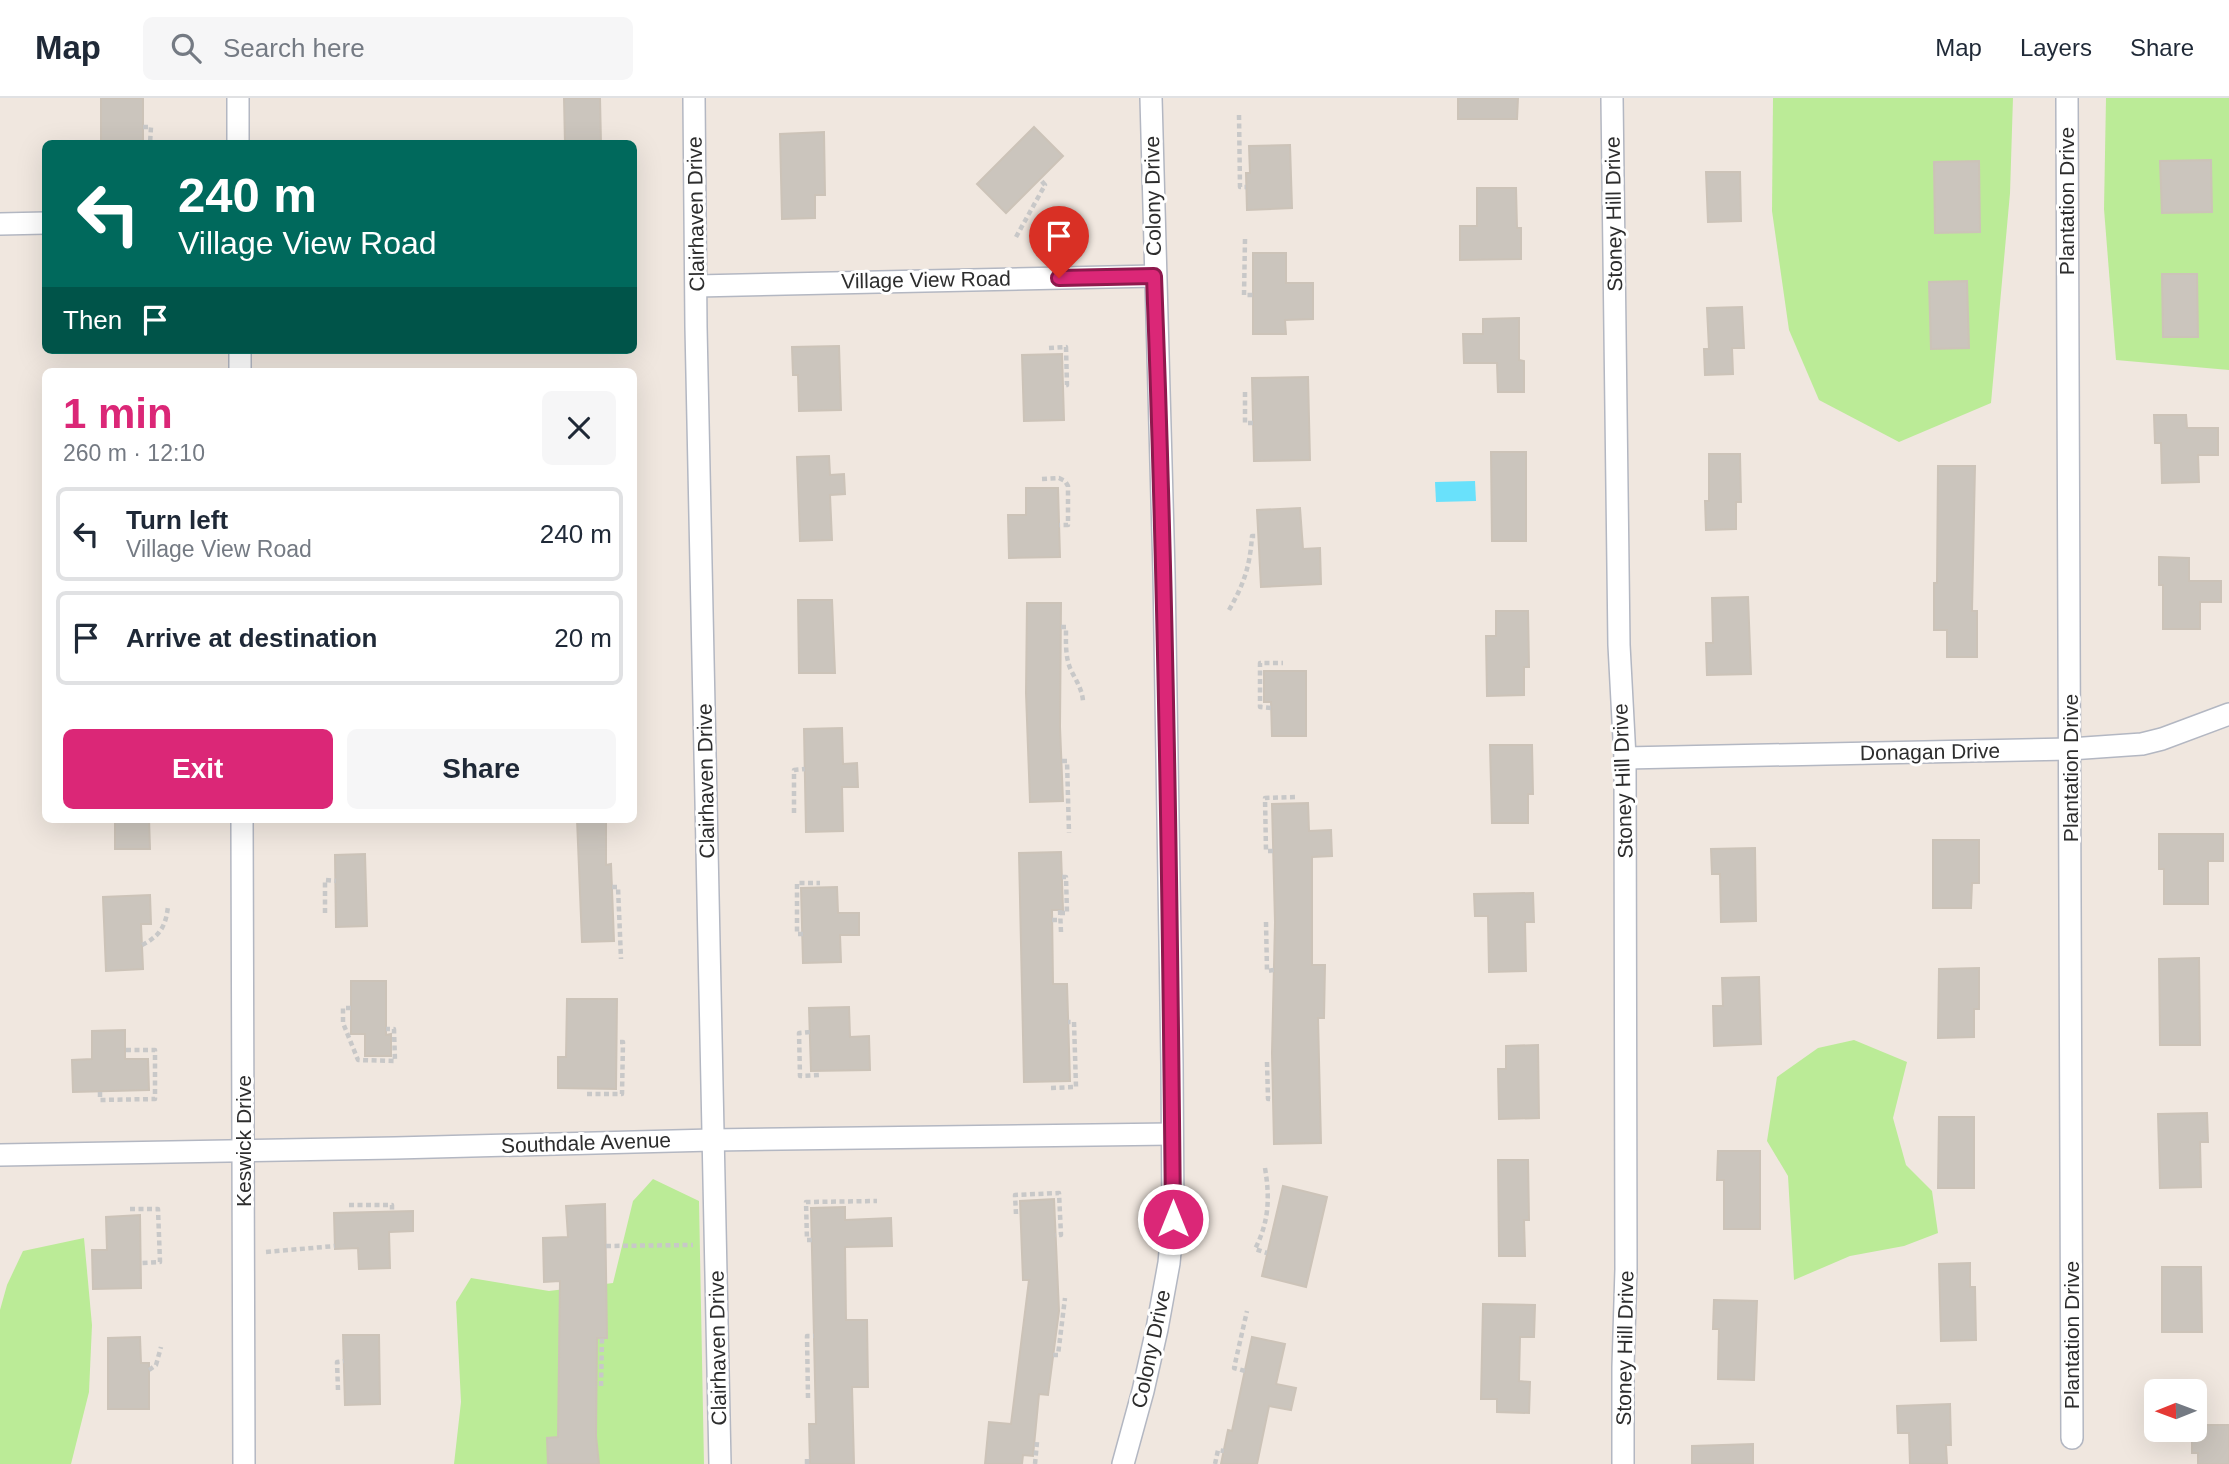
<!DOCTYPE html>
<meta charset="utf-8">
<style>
:root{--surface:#fff;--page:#f6f6f7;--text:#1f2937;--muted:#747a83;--line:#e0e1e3;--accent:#db2777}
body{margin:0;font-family:Helvetica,sans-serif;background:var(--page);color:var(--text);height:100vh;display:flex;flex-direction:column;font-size:26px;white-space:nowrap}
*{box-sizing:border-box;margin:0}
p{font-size:23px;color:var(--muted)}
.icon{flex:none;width:38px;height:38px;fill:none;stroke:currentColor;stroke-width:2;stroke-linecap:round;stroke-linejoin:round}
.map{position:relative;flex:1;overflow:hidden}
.details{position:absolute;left:42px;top:270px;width:595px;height:455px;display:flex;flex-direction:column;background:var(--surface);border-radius:10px;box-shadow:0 7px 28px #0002}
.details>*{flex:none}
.top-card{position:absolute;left:42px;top:42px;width:595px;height:214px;border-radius:10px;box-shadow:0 7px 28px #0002;background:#00695c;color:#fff;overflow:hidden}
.needle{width:46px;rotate:269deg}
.controls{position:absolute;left:2144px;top:1281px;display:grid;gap:14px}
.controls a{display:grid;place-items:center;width:63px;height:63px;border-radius:10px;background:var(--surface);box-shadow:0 7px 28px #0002;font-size:35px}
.pin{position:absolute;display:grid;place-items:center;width:60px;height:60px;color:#fff;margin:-72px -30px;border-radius:50% 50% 50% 0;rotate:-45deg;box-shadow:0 0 7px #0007}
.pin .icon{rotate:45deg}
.me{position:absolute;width:77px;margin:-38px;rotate:0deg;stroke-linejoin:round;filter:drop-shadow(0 0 5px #0008)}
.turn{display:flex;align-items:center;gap:24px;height:147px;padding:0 21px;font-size:32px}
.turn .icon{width:91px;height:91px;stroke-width:2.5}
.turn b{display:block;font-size:49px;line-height:60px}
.then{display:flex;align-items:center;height:66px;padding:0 21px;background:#0003;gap:14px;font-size:26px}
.round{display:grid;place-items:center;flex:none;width:74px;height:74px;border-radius:10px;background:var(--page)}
.headline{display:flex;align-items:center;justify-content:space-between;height:119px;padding:0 21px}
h1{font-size:42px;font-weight:600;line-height:52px;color:var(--accent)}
.action{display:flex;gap:14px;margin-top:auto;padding:14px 21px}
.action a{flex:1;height:80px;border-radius:10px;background:var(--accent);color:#fff;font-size:28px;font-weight:600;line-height:80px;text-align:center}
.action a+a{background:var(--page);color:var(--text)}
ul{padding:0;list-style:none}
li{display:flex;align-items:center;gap:21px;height:94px;margin:0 14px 10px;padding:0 7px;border:4px solid var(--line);border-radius:10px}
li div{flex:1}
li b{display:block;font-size:26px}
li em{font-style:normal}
header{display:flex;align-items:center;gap:42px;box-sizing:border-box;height:98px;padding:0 35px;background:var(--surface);border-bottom:2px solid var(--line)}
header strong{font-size:33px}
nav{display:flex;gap:38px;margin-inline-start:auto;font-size:24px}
.search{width:490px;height:63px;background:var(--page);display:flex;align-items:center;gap:18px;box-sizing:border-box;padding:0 24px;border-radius:10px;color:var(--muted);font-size:26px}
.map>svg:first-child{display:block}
.green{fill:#bbeb97}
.water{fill:#69e1fb}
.building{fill:#cbc5bd;stroke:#ccc3b8;stroke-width:2}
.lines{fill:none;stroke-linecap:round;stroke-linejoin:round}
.minor-casing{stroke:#b3b7c2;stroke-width:24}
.path{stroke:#c8c8c8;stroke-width:4.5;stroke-dasharray:5 3.5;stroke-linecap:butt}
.minor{stroke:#fff;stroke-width:21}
.route-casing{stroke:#8e194d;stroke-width:18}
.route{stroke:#db2777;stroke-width:12}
.labels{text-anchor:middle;stroke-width:6;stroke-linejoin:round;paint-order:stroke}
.street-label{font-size:21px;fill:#2d2d2d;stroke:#fff}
</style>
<header>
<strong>Map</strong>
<div class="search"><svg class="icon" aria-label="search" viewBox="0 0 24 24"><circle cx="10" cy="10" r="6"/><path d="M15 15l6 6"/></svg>Search here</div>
<nav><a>Map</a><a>Layers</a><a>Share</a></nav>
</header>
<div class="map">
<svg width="2229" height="1366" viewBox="0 0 2229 1366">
<rect width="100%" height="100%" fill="#f0e7df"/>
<!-- green -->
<g class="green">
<polygon points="1773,0 2013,0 2010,95 1991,305 1899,344 1819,302 1789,232 1772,113"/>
<polygon points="2106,0 2229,0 2229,272 2116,262 2104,111"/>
<polygon points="1854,942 1907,964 1893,1020 1906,1067 1932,1093 1938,1135 1904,1148 1850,1158 1794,1182 1788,1078 1767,1043 1777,979 1818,950"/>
<polygon points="653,1081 699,1103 704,1366 454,1366 461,1304 456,1204 471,1180 549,1193 613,1185 633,1103"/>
<polygon points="84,1140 92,1227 89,1294 71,1366 0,1366 0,1212 7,1187 23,1153"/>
</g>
<!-- water -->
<polygon class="water" points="1475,383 1476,403 1436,404 1435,384"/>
<!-- building -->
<g class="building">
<rect x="101" y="0" width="42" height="46"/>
<polygon points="564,0 600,0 601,46 565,46"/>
<polygon points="1458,0 1518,0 1517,21 1458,21"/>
<polygon points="1034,29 1063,58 1006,115 977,86"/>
<polygon points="824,34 825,97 815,97 815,120 782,121 780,36"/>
<polygon points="1290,47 1292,110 1247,112 1246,75 1250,75 1249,48"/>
<polygon points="2211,62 2212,114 2162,115 2160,63"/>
<polygon points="1979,63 1980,134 1935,135 1934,64"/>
<polygon points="1706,74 1740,74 1741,123 1708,124"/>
<polygon points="1477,90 1516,90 1517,130 1521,130 1521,161 1460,162 1460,128 1477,128"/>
<polygon points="1253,155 1286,155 1286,185 1313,185 1313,221 1285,222 1286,236 1253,236"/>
<polygon points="2162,176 2197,176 2198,239 2163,239"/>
<polygon points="1967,183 1969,250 1931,251 1929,184"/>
<polygon points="1742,209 1744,250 1732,250 1733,276 1705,277 1704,251 1709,251 1707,210"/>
<polygon points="1519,220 1519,262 1524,263 1524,294 1498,294 1497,265 1464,265 1463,236 1483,236 1483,221"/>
<polygon points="839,248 841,312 799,313 798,277 793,277 792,249"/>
<polygon points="1062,256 1064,322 1024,323 1022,257"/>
<polygon points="1308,279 1310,362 1254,363 1252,280"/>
<polygon points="2154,317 2186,317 2187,330 2218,330 2218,357 2198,357 2199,384 2162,385 2161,345 2155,345"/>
<polygon points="1491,354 1526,354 1526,443 1492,443"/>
<polygon points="1709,356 1740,356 1741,404 1736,404 1736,431 1706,432 1705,403 1709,403"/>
<polygon points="829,358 830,377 844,376 845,396 830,397 832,442 800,443 797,359"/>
<polygon points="1938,368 1975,368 1972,513 1977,513 1977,559 1947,559 1947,532 1934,532 1934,485 1937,485"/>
<polygon points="1026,390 1058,390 1060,459 1009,460 1008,417 1026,417"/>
<polygon points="1300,410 1303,451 1320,450 1321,486 1261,489 1257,412"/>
<polygon points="2159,459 2189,460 2189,483 2221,483 2221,504 2200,504 2200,531 2163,531 2163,487 2159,487"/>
<polygon points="1748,499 1751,576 1707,577 1706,545 1713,545 1712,500"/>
<polygon points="798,502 832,502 835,575 799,575"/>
<polygon points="1027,505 1061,505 1060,629 1063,703 1030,704 1026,595"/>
<polygon points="1496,513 1528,513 1529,569 1524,569 1524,597 1487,598 1486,538 1496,538"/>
<polygon points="1264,573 1306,573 1306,638 1272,638 1271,604 1264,604"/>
<polygon points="842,630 843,666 857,665 858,689 842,689 843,733 806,734 804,631"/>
<polygon points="1490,647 1532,647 1533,696 1528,696 1528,725 1492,725"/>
<polygon points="1308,705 1309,733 1331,732 1332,758 1312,759 1312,867 1325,867 1324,920 1318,920 1321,1045 1274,1046 1272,955 1275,824 1272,706"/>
<polygon points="115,721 149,721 150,751 115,751"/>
<polygon points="577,721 606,721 606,767 611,766 614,843 582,844"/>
<polygon points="2159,736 2223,736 2223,763 2208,763 2208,806 2164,806 2164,771 2159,771"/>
<polygon points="1933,742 1979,742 1979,785 1972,785 1971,810 1933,810"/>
<polygon points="1755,750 1756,823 1721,824 1720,776 1712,776 1711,751"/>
<polygon points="1061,754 1063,812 1052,812 1053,886 1067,886 1070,983 1024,984 1019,755"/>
<polygon points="365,756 367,828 336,829 335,757"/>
<polygon points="837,789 838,815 859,815 859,837 840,837 841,864 803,865 801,790"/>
<polygon points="1533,795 1534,824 1525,824 1526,873 1489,874 1488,818 1475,818 1474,796"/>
<polygon points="150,797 151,826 141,826 143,871 106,873 103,799"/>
<polygon points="2199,860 2200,947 2160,947 2159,861"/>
<polygon points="1979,870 1979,911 1974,911 1974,939 1938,940 1939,871"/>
<polygon points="1759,879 1761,946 1714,948 1713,908 1723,908 1722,880"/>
<polygon points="351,883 386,883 386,937 391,936 391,958 365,958 365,936 351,936"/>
<polygon points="567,901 617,901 616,991 558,990 558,959 566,959"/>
<polygon points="849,909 850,939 869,938 870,972 811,973 809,910"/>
<polygon points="125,932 125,961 148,961 149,992 73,994 72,962 92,961 92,933"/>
<polygon points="1538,947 1539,1020 1499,1021 1498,971 1506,971 1506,948"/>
<polygon points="2207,1015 2208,1044 2200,1044 2201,1089 2160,1090 2158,1016"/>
<polygon points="1939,1019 1974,1019 1974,1090 1938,1090"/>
<polygon points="1718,1053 1760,1053 1760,1131 1724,1131 1724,1082 1717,1082"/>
<polygon points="1498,1062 1528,1062 1529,1122 1524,1122 1525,1158 1499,1158"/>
<polygon points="1283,1088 1327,1099 1306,1189 1262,1178"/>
<polygon points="1054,1101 1059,1213 1048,1297 1039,1296 1033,1358 1023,1357 1022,1366 985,1366 989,1324 1011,1326 1029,1182 1023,1182 1020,1103"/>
<polygon points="605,1106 607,1240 597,1240 596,1338 599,1366 548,1366 547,1340 558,1339 560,1183 544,1184 543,1140 568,1139 566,1108"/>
<polygon points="845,1109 845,1122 891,1120 892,1148 845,1149 846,1222 867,1222 868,1289 852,1289 854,1366 810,1366 809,1326 816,1326 811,1110"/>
<polygon points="413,1113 413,1133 389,1134 390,1170 359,1171 358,1150 335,1151 334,1115"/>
<polygon points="140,1117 141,1190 93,1191 92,1152 107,1152 106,1119"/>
<polygon points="1970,1165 1970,1189 1975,1189 1976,1242 1941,1243 1939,1166"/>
<polygon points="2162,1169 2201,1169 2202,1234 2162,1234"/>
<polygon points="1714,1202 1757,1203 1754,1282 1718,1281 1719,1231 1713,1231"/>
<polygon points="1483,1206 1535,1207 1534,1239 1520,1239 1519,1283 1530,1284 1529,1315 1497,1314 1497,1301 1481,1301"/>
<polygon points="343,1237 379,1237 380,1306 345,1307"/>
<polygon points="140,1239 141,1265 149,1265 149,1311 108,1311 108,1240"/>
<polygon points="1252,1239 1285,1246 1276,1286 1296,1290 1291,1312 1269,1308 1257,1366 1221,1366 1228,1332 1232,1333"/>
<polygon points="1950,1306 1951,1347 1946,1347 1947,1366 1910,1366 1909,1335 1898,1335 1897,1308"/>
<polygon points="2194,1327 2229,1327 2229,1366 2198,1366 2198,1355 2192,1355 2192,1332 2194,1332"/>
<polygon points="1753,1346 1753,1366 1692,1366 1692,1348"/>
</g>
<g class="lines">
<!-- minor casing -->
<g class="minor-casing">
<g id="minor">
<polyline points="238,0 238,46"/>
<polyline points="694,0 696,229 720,1366"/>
<polyline points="1612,0 1619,547 1625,660 1626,1171 1623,1269 1623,1366"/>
<polyline points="2067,0 2072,1340"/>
<polyline points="0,126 46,125"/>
<polyline points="697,188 1155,178"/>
<polyline points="240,252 240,273"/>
<polyline points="1625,660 2070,651 2142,646 2162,641 2229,616"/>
<polyline points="242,721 244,1366"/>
<polyline points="0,1057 395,1050 712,1042 1172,1036"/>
<polyline points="1123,1366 1143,1293 1157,1231 1169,1165 1173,1121 1172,966 1164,475 1151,0"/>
</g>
</g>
<!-- path -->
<g class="path">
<polyline points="1239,17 1240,89 1246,89"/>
<polyline points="143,29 151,29 150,46"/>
<polyline points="1016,139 1045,87 1040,81"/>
<polyline points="1245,141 1244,197 1253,197"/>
<polyline points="1049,250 1066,249 1067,287 1063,288"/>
<polyline points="1245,294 1245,325 1253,325"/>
<polyline points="1042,381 1059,380 1065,383 1068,388 1068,427 1059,427"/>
<path d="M1229 512C1244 486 1250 468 1252 438H1258"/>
<path d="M1061 529H1066C1066 543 1065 557 1070 570 1075 581 1082 590 1083 603"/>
<polyline points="1271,610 1260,609 1260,565 1283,565"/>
<polyline points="1062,663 1067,663 1069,735"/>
<polyline points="794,715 794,672 805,671"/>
<polyline points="1273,753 1266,753 1265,700 1298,699"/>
<polyline points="612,789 618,789 621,861"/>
<polyline points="1060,812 1061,834"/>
<polyline points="325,815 325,782 336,783"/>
<polyline points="1060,815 1067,815 1066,779 1062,779"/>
<polyline points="1052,822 1060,822"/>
<polyline points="1266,824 1267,873 1274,872"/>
<polyline points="803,836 797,836 797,785 820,785"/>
<path d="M142 847C160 838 166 828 168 808"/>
<polyline points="351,910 343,910 343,925 358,962 395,963 394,931 386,931"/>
<polyline points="810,934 799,935 800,978 820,977"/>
<polyline points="1267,964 1268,1001 1273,1001"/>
<polyline points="1051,990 1076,989 1074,924 1068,924"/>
<polyline points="100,994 100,1002 155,1001 155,952 125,952"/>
<polyline points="587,996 622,996 623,944 617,944"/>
<path d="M1265 1070C1270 1100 1269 1124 1255 1151L1267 1155"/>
<polyline points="349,1107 392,1107 392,1113"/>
<polyline points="130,1111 158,1111 160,1164 141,1165"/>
<polyline points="1016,1116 1015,1097 1059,1095 1061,1137 1055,1137"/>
<polyline points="812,1142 807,1142 806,1104 877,1103"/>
<polyline points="606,1148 693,1147"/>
<polyline points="266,1154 335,1148"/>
<polyline points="1053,1257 1058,1257 1065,1200"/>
<polyline points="149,1272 156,1267 161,1249"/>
<polyline points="1245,1273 1234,1270 1247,1213"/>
<polyline points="601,1288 602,1240"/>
<polyline points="338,1292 337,1264 344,1263"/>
<polyline points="808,1300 807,1238 814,1238"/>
<polyline points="807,1366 807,1360 810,1360"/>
<polyline points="1035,1366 1037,1344"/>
<polyline points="1215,1366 1218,1352 1224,1353"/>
</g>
<!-- minor -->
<use href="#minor" class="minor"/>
</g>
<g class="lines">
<!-- route casing -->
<g class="route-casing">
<path id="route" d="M1059 180 1154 178C1166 492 1170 807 1173 1121"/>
</g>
<!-- route -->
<use href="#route" class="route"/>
</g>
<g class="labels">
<!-- street labels -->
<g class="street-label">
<text transform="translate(1153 98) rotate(-91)" y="7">Colony Drive</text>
<text transform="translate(2067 103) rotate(-90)" y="7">Plantation Drive</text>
<text transform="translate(696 116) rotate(-91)" y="7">Clairhaven Drive</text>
<text transform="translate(1614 116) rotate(-91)" y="7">Stoney Hill Drive</text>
<text transform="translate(926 182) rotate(-1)" y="7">Village View Road</text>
<text transform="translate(1930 654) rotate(-1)" y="7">Donagan Drive</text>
<text transform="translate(2071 670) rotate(-90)" y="7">Plantation Drive</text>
<text transform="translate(706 683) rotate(-91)" y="7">Clairhaven Drive</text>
<text transform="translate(1623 683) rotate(-92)" y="7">Stoney Hill Drive</text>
<text transform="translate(244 1043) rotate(-90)" y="7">Keswick Drive</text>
<text transform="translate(586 1045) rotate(-2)" y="7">Southdale Avenue</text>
<text transform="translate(2072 1237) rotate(-90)" y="7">Plantation Drive</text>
<text transform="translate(718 1250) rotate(-91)" y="7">Clairhaven Drive</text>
<text transform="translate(1625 1250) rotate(-89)" y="7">Stoney Hill Drive</text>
<text transform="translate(1151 1251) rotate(-78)" y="7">Colony Drive</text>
</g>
</g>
</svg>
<div class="controls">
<a><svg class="needle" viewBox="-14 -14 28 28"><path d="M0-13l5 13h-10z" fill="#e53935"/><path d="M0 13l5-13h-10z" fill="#747a83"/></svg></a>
</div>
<div class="pin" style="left:1059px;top:180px;background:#d93025"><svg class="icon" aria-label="arrive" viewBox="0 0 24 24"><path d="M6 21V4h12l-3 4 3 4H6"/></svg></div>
<svg class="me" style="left:1173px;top:1121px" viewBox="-20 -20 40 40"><circle r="17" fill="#db2777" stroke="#fff" stroke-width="3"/><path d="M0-11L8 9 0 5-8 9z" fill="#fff"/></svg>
<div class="top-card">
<div class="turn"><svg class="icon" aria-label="left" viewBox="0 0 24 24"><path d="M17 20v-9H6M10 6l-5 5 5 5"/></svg><div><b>240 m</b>Village View Road</div></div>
<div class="then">Then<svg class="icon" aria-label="arrive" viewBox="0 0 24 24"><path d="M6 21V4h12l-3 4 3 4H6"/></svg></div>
</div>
<section class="details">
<div class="headline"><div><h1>1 min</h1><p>260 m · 12:10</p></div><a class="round"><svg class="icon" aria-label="close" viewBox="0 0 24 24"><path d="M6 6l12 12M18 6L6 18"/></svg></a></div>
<ul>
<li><svg class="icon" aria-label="left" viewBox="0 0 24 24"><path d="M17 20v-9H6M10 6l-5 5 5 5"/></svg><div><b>Turn left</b><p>Village View Road</p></div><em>240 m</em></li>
<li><svg class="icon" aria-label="arrive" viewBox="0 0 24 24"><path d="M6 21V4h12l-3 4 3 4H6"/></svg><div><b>Arrive at destination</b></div><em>20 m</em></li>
</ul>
<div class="action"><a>Exit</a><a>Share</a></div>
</section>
</div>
